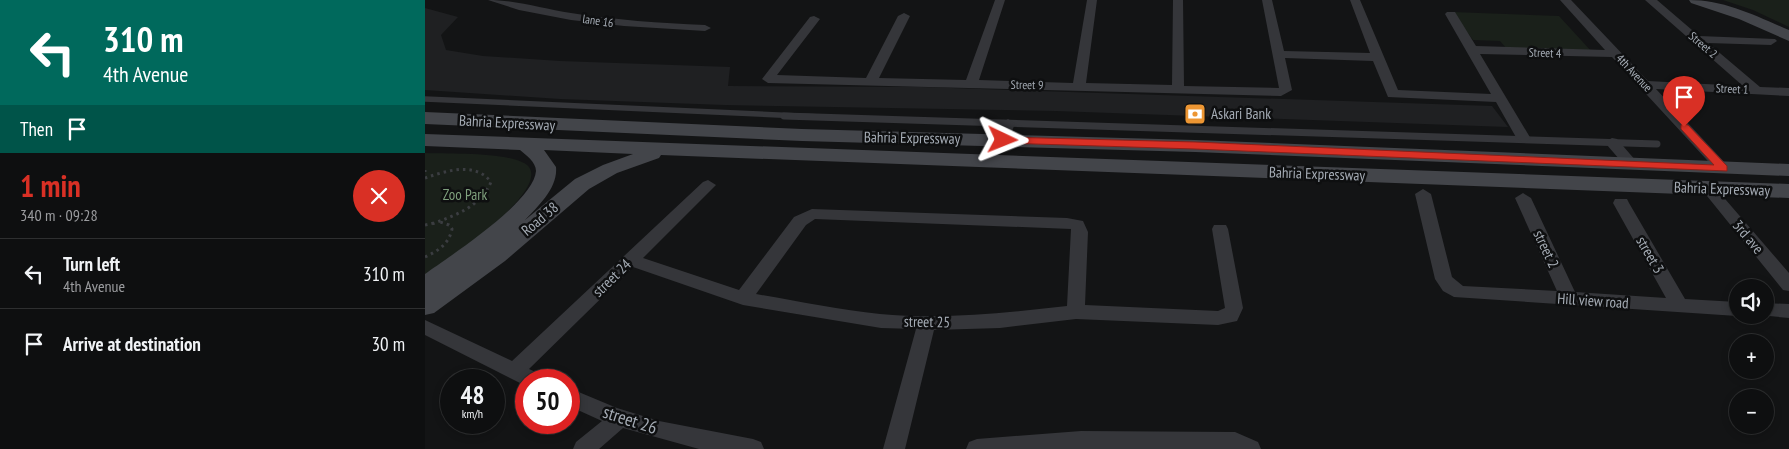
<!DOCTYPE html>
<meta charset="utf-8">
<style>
:root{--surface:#0e0f10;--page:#171819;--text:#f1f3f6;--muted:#9b9c9f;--line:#2e2f30;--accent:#d93025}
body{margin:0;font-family:"PT Sans Narrow",sans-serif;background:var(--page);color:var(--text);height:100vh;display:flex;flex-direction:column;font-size:19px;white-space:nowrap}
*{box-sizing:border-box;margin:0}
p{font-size:16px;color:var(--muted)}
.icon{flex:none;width:28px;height:28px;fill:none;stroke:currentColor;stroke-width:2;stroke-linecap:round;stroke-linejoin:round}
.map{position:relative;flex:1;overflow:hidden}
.drawer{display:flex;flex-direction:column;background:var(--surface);width:425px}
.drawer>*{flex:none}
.top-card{background:#00695c;color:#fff;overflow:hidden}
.controls{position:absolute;left:1304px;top:279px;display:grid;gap:10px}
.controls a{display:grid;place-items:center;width:45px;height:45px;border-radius:50%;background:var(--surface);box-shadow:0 2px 8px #0003,0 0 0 1px var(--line);font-size:25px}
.speed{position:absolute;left:15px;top:369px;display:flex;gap:10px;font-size:25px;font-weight:700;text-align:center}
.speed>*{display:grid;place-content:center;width:65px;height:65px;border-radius:50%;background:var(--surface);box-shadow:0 2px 8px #0003,0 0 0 1px var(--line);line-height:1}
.speed small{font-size:12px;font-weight:400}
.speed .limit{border:8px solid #d22;background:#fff;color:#111}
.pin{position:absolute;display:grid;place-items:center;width:42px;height:42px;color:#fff;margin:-51px -21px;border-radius:50% 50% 50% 0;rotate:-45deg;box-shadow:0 0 5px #0007}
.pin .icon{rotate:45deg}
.me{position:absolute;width:55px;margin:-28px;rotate:92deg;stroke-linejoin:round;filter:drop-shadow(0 0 4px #0008)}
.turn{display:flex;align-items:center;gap:18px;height:105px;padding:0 20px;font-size:22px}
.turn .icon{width:65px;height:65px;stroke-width:2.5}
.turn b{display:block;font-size:35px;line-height:42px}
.then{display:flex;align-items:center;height:48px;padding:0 20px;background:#0003;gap:10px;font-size:19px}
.round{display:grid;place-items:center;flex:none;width:52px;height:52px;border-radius:26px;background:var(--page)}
.head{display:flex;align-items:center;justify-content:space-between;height:85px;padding:0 20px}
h1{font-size:30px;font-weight:600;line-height:38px;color:var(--accent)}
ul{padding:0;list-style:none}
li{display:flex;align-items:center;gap:15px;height:70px;padding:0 20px;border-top:1px solid var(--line)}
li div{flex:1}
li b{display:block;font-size:19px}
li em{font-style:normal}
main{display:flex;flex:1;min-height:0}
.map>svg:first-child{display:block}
.built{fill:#1f2022}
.green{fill:#1a201a}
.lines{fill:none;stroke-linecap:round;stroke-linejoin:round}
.path{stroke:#3b3d41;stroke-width:3;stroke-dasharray:2.5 4;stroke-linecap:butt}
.lane-far1{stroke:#35363a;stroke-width:5.5}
.lane{stroke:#35363a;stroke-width:7}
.street{fill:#35363a;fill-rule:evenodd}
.secondary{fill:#43454a;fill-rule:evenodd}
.route{fill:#d93025;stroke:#8d1f18}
.labels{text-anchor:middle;stroke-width:5;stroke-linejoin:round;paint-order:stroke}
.far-street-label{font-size:12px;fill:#a5acb5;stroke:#0e0f10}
.poi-label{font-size:15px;fill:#a5acb5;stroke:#0e0f10;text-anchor:start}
.street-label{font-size:15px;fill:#a5acb5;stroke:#0e0f10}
.park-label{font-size:15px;fill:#7fa07d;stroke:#0e0f10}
.near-street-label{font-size:18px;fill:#a5acb5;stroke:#0e0f10}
</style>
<main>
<section class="drawer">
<div class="top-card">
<div class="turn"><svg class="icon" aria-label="left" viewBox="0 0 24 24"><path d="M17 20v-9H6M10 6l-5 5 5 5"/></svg><div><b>310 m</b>4th Avenue</div></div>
<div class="then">Then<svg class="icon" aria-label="arrive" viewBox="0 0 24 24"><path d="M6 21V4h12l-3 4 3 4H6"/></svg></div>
</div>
<div class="head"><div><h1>1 min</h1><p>340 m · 09:28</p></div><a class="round" style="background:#d93025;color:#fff"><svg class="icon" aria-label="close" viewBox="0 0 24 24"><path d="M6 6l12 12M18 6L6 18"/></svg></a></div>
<ul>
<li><svg class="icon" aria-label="left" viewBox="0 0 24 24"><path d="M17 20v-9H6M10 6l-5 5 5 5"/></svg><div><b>Turn left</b><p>4th Avenue</p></div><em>310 m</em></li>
<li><svg class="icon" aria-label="arrive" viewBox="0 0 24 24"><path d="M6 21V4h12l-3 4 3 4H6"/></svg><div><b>Arrive at destination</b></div><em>30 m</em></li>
</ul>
</section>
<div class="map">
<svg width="1364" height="449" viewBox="0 0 1364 449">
<rect width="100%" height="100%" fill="#131415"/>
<!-- built -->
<polygon class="built" points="0,8 33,17 16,35 21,50 58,56 135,61 305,67 303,86 497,87 1067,106 1083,127 631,111 300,105 135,99 0,90"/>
<!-- green -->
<g class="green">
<polygon points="1298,0 1364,0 1364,27 1328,10"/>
<polygon points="1027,12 1134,16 1167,52 1082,49 1075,41 1048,40"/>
<path d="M0 153C25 154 79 152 99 163 137 184 16 265 0 277Z"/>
</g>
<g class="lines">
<!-- path -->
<g class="path">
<polyline points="0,170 0,172"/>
<path d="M0 178C21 171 50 161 66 182 55 207 31 215 7 224"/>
<polyline points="0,225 9,223"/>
<path d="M0 257C13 251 24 244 27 229L24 225 15 222"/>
</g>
<!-- lane-far1 -->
<polyline class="lane-far1" points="0,99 397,117"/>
<!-- lane -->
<polyline class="lane" points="359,116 1232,144"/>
<!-- street -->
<g class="street">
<path d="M63 0C91 0 118 9 146 13 190 20 235 23 280 25L286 28 280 31 199 26 146 20 94 10Z"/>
<polygon points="570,0 580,0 554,80 648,83 662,0 672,0 661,83 747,85 748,0 758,0 759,86 854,88 837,0 847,0 859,51 945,53 925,0 935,0 973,90 1066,94 1020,14 1022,12 1030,12 1051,46 1180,50 1135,0 1146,0 1223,81 1318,86 1220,0 1232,0 1274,36 1350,39 1352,41 1346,45 1283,43 1335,87 1364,88 1364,96 1231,89 1303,166 1305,169 1303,172 1293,172 1187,57 1055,54 1106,139 1099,143 1092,139 1071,102 963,97 948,61 860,58 867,90 856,96 343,83 337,79 385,17 389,16 395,19 352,75 441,78 473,16 479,13 485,16 454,78 541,80"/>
<polygon points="583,119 590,123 583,143 573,143 571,140 576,123"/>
<polygon points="1187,138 1192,139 1211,161 1213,164 1211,167 1201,167 1182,145 1180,142"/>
<path d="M283 180 291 185 218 258 314 290 369 217 387 209 642 218 658 221 663 232 660 305 793 311 800 308 787 229 789 225H801L803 229 818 308 812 321 793 325 651 319 575 328 509 330 480 449H458L491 329 456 328 318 305 208 267 104 369 115 374 118 380H101V386L0 335V320L87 361 278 182ZM390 219 646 229 642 306C580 313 518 320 455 314 414 310 372 301 331 294L381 225Z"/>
<polygon points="1283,183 1288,185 1364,273 1364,291 1358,290 1278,191 1275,188"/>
<polygon points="998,189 1006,194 1027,277 1038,286 1132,291 1090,198 1098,193 1106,198 1150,292 1241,298 1188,203 1190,199 1202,199 1204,203 1260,299 1312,302 1312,315 1315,315 1312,316 1029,297 1018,291 1010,279 990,194"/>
<polygon points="1340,303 1364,304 1364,318 1334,315 1340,315"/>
<polygon points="144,388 192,408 234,421 328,439 336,442 339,449 274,449 198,428 174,449 148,449 151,442 177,421 144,406"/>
<polygon points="656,431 810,432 833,442 836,449 541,449 544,442 552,439"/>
</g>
<!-- secondary -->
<g class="secondary">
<path d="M1264 0C1300 0 1331 16 1364 30V41L1314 19 1266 3Z"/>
<polygon points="0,112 377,129 770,140 1364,164 1364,176 770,152 377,141 0,124"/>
<path d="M0 134 1364 184V198L236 155 234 158 192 173 164 189 80 261 9 313 0 315V274C25 256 109 202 111 171 111 162 101 155 95 150L0 146ZM119 150 208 154 178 165 150 179 100 220C113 206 133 188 131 167Z"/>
</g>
</g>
<!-- route -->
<polygon class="route" points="1259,124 1263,125 1302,166 1302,171 770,149 578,143 573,140 578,137 770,142 1289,165 1256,129 1256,125"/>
<!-- icons -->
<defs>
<g id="bank-square" transform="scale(1.125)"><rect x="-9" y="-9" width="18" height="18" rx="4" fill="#ed9633" stroke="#0e0f10"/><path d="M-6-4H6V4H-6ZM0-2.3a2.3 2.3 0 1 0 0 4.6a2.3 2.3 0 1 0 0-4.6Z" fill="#fff"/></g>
</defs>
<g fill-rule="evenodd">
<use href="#bank-square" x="770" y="114"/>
</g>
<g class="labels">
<!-- far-street labels -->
<g class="far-street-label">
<text transform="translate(173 21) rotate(8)" y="4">lane 16</text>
<text transform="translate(1278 45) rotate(40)" y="4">Street 2</text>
<text transform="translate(1120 53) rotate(2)" y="4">Street 4</text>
<text transform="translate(1209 73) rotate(47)" y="4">4th Avenue</text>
<text transform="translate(602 85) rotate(1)" y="4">Street 9</text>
<text transform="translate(1307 89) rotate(3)" y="4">Street 1</text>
</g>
<!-- poi labels -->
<g class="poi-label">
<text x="786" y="119">Askari Bank</text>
</g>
<!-- street labels -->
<g class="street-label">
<text transform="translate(82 123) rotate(3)" y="5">Bahria Expressway</text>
<text transform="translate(487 138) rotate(1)" y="5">Bahria Expressway</text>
<text transform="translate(892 174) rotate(2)" y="5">Bahria Expressway</text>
<text transform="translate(1297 189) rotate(2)" y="5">Bahria Expressway</text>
<text transform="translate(115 219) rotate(-40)" y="5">Road 38</text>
<text transform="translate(1323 237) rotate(50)" y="5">3rd ave</text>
<text transform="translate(1121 249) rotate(65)" y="5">street 2</text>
<text transform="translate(1225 255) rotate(60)" y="5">street 3</text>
<text transform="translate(187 278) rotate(-44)" y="5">street 24</text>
<text transform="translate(1168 301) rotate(4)" y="5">Hill view road</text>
<text transform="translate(502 322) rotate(1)" y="5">street 25</text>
</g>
<!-- park labels -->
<g class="park-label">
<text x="40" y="200">Zoo Park</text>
</g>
<!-- near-street labels -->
<g class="near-street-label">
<text transform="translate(205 420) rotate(18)" y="6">street 26</text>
</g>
</g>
</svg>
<div class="controls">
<a><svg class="icon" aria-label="sound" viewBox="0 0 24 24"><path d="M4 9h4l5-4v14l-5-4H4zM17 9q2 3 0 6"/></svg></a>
<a>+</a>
<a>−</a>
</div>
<div class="speed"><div>48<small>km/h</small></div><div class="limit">50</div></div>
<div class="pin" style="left:1259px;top:127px;background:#d93025"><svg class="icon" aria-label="arrive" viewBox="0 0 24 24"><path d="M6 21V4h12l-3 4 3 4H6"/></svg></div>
<svg class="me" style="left:578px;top:140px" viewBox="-20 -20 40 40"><path d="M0-17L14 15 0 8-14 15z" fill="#d93025" stroke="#fff" stroke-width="4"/></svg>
</div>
</main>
